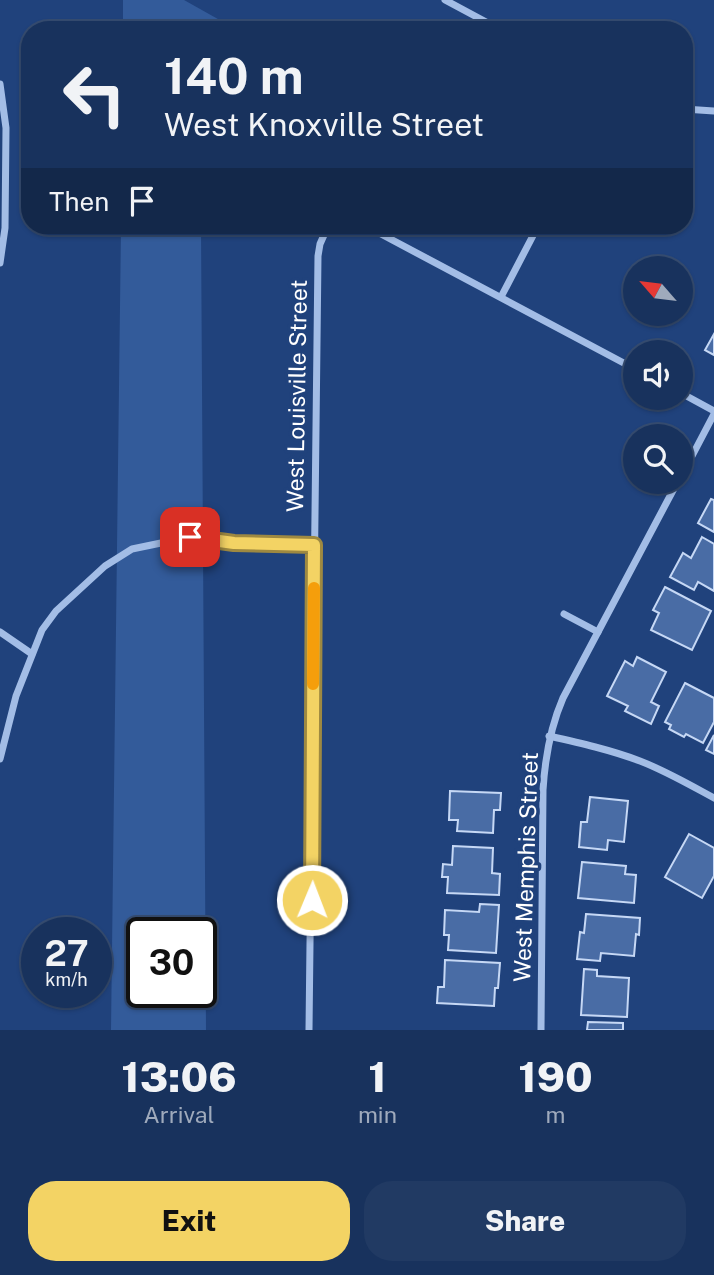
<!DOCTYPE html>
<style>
:root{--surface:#18325d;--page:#213a63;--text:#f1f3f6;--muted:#9faabc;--line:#364d72;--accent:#f3d364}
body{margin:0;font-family:"Public Sans",sans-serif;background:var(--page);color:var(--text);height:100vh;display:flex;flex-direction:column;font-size:26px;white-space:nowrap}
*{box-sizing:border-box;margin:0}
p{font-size:23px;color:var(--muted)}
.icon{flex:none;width:38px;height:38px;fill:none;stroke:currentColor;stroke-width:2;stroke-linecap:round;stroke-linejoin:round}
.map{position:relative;height:1030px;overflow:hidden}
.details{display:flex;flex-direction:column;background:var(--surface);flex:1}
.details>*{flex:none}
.banner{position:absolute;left:21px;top:21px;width:672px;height:214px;border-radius:28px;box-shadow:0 2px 5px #0004,0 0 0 2px var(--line);background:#18325d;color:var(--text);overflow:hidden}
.needle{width:46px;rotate:298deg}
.controls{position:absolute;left:623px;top:256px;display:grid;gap:14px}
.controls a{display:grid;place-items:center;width:70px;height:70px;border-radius:50%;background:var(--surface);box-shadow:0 2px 5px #0004,0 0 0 2px var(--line);font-size:35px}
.speed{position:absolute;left:21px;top:917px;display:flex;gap:14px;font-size:35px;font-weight:700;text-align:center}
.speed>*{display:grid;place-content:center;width:91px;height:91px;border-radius:50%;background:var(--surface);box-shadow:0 2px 5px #0004,0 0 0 2px var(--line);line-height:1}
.speed small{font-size:18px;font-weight:400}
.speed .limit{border:4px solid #111;border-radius:10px;background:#fff;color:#111}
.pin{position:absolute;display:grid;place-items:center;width:60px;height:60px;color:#fff;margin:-30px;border-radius:14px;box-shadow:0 4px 10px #0006}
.me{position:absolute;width:77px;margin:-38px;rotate:1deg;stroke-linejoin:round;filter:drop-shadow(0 0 5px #0008)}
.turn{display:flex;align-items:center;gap:24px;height:147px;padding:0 28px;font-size:32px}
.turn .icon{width:91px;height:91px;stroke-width:2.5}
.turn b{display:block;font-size:49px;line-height:60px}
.then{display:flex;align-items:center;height:66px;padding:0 28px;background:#0003;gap:14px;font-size:26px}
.eta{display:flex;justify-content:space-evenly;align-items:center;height:119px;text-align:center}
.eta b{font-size:42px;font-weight:800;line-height:49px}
.action{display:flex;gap:14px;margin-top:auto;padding:14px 28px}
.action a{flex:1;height:80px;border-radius:28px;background:var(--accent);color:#111;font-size:28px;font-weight:800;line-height:80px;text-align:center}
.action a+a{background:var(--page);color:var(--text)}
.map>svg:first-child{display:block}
.green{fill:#335b9a;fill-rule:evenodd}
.building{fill:#496ca5;stroke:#c6d8f5;stroke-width:2}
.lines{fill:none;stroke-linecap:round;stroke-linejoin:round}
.minor{stroke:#a3bde6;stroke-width:7}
.route-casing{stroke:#9e8941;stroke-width:18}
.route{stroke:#f3d364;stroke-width:12}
.slow{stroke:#f59e0b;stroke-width:12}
.labels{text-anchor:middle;stroke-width:7;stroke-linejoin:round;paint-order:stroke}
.street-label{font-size:23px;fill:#fff;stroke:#20427c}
</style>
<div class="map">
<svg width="714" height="1030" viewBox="0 0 714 1030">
<rect width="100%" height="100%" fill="#20427c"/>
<!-- green -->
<g class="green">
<polygon points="123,0 184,0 225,23 223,30 123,30"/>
<path d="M121 226H201L206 1030H111ZM142 933H201V992H142Z"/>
</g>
<!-- building -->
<g class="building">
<polygon points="714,334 714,355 705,350"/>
<polygon points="711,499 714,500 714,532 698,523"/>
<polygon points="702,537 714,544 714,591 698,582 694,590 670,577 683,553 691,558"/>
<polygon points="665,587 711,611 692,650 651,630 659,613 653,610"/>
<polygon points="637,657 666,672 651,702 659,706 651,724 625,711 628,706 607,696 625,661 633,666"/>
<polygon points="685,683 714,698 714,722 703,743 686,734 684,737 669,729 671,725 665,722"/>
<polygon points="714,735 714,754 706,750"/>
<polygon points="450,791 501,793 500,810 494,810 493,833 457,831 458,820 449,820"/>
<polygon points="590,797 628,801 624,842 608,840 607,850 579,847 581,822 587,822"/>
<polygon points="689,834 714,848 714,876 702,898 665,877"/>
<polygon points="453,846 493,848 492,873 500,874 499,895 447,893 448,877 442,877 443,864 452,865"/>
<polygon points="582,862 626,866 625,874 636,875 634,903 578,898"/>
<polygon points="480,904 499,905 496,953 448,950 449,935 444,935 445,910 479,912"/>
<polygon points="586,914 640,918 639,935 636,934 634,956 601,953 600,961 577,959 580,932 584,933"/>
<polygon points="445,960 500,963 498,988 495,988 494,1006 437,1003 438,987 444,987"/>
<polygon points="584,969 597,970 597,976 629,978 627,1017 581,1015"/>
<polygon points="588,1022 623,1023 623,1030 587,1030"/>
</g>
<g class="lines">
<!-- minor -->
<g class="minor">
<polyline points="445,0 501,30"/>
<polyline points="0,84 6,128 5,228 0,263"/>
<polyline points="684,109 714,111"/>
<polyline points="366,226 635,369"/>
<polyline points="501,297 538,226"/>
<polyline points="681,393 714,411"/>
<polyline points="681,477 714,414"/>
<polyline points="564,614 598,632"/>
<polyline points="0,632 32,654"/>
<path d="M549 736C580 743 611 750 640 761 666 771 690 785 714 798"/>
<polyline points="0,759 16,696 42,630 56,611 105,566 132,549 190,537 234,543 314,545"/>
<polyline points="309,1030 318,256 320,244 328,226"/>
<path d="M541 1030 543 790C545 758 550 728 563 698L678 481"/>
</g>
</g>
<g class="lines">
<!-- route casing -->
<g class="route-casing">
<polyline id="route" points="190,537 234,543 314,545 312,900"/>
</g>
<!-- route -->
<use href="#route" class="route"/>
<!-- slow -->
<polyline class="slow" points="313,684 314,588"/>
</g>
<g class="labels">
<!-- street labels -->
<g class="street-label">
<text transform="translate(297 396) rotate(-89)" y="8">West Louisville Street</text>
<text transform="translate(526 867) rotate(-88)" y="8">West Memphis Street</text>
</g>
</g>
</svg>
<div class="controls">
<a><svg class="needle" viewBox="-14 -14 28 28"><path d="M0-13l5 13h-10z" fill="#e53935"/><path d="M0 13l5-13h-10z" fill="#9faabc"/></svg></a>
<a><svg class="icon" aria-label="sound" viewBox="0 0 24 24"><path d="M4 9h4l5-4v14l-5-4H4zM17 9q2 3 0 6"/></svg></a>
<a><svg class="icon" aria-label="search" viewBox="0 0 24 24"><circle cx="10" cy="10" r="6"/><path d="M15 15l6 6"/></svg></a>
</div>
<div class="speed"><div>27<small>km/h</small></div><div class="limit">30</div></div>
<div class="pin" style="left:190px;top:537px;background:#d93025"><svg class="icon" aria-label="arrive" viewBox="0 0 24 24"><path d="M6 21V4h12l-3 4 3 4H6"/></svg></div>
<svg class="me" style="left:312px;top:900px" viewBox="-20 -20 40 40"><circle r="17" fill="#f3d364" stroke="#fff" stroke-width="3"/><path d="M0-11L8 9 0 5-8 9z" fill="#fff"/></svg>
<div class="banner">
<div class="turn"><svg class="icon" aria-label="left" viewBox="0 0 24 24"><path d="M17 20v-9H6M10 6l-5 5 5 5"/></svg><div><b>140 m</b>West Knoxville Street</div></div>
<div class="then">Then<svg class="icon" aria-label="arrive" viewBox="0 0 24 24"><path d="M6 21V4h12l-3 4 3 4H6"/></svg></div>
</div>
</div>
<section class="details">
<div class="eta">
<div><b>13:06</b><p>Arrival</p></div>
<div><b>1</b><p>min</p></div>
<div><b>190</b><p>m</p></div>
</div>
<div class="action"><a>Exit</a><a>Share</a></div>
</section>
